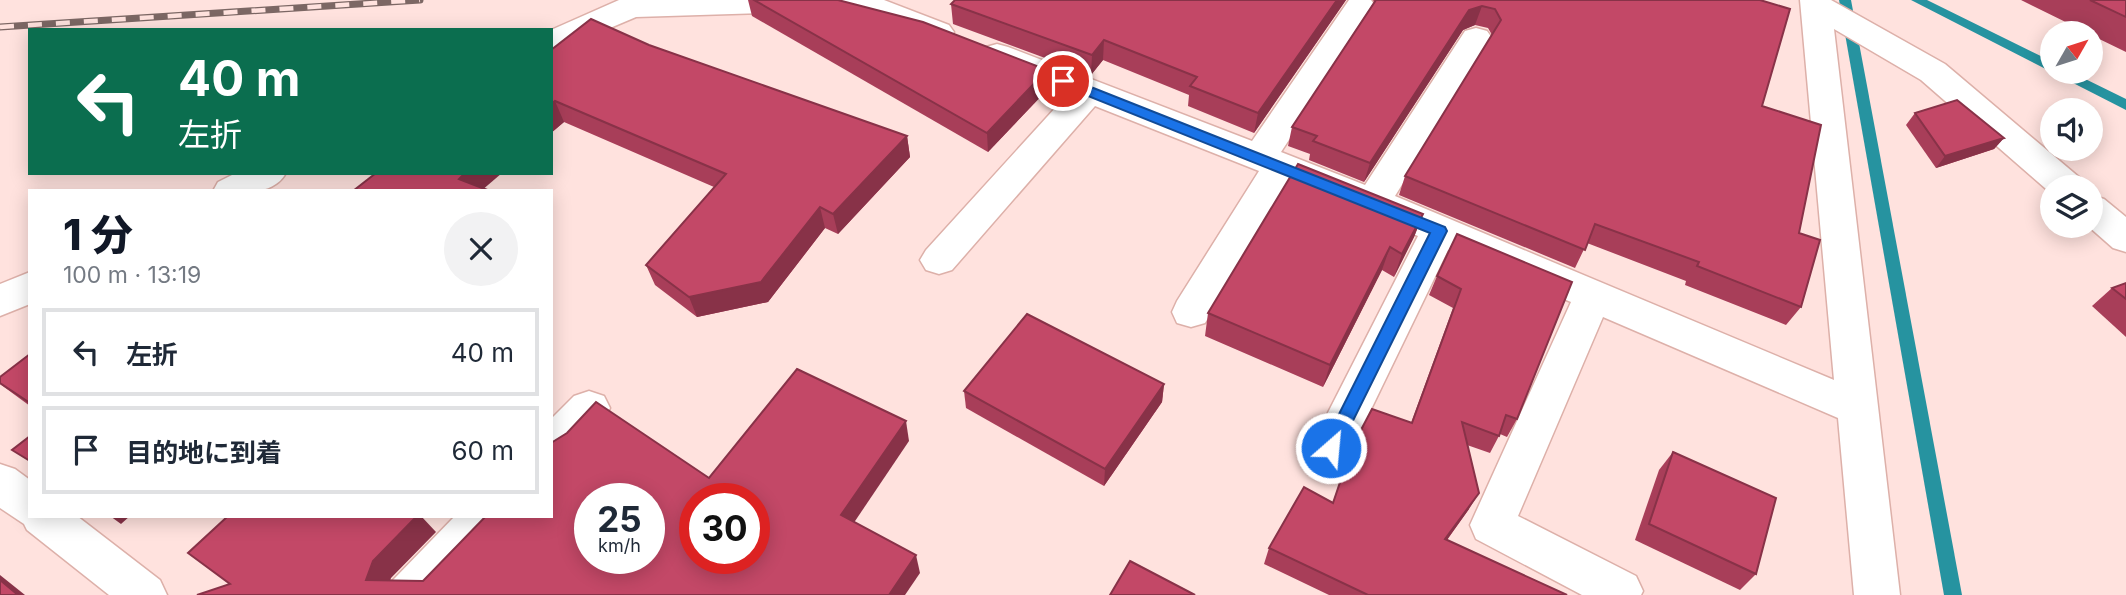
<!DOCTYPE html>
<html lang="ja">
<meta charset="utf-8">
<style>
:root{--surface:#fff;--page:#f2f2f3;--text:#1f2937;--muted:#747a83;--line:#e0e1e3;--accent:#111827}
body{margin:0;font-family:Inter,"Noto Sans JP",sans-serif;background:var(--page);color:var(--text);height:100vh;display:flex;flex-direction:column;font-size:26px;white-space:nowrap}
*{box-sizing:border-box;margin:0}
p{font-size:23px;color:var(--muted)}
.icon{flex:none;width:38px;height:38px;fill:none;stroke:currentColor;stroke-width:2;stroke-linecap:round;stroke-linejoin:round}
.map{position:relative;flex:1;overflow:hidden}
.sheet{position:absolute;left:28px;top:189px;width:525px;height:329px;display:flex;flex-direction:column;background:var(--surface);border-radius:0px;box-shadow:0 4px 18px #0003}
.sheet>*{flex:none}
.guide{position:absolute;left:28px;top:28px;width:525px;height:147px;border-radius:0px;box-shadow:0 4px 18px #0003;background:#0b6e4f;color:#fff;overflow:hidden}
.needle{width:46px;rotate:51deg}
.buttons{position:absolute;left:2040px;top:21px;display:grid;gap:14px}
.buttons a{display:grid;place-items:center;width:63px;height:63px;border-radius:50%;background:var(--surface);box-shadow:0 4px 18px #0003;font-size:35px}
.speed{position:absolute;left:574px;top:483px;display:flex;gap:14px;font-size:35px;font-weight:700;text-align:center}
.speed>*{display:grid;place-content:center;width:91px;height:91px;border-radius:50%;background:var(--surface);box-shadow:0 4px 18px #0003;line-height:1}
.speed small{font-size:18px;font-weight:400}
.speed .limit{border:10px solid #d22;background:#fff;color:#111}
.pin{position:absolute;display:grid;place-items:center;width:60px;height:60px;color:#fff;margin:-30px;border:4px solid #fff;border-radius:50%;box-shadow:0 2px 7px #0007}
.me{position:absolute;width:77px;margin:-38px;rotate:27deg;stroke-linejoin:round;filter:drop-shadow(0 0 5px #0008)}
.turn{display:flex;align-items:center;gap:24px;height:147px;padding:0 35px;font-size:32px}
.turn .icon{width:91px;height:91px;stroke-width:2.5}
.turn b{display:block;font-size:49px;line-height:60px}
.round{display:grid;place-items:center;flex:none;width:74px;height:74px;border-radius:37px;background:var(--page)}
.summary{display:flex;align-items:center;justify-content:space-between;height:119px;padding:0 35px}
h1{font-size:42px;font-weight:800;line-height:52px;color:var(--accent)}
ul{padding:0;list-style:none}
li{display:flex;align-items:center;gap:21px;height:88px;margin:0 14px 10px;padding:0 21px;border:4px solid var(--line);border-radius:0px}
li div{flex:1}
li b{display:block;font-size:26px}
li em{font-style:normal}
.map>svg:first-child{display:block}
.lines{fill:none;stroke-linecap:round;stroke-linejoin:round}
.stream{fill:#2693a0;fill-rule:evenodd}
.minor-casing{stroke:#ddb0a9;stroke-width:3}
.minor{fill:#fff;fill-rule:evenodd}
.rail-casing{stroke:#7c6764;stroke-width:7}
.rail{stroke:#ffe2de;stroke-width:4.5;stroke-dasharray:14;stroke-linecap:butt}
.wall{fill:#a83e59}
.shaded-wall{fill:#883248}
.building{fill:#c34867;stroke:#883248;stroke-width:2;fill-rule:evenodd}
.route{fill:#1a73e8;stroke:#114b97;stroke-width:2}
</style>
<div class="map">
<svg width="2126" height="595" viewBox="0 0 2126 595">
<rect width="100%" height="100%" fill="#ffe2de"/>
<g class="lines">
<!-- stream -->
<g class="stream">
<polygon points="1839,0 1851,0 1962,595 1944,595"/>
<polygon points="1911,0 1927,0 2053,62 2053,72 2071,72 2126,99 2126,110"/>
</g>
<!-- minor casing -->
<g class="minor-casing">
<g id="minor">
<polygon points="619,0 814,0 815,2 811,9 800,12 636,17 551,53 551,30"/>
<polygon points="840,0 884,0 949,25 954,32 949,39 938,42 927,39 844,7"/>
<polygon points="1349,0 1371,0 1376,7 1281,152 1365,185 1465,31 1476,28 1487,31 1492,38 1395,196 1834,380 1800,0 1831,0 1945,64 2080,178 2085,187 2053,187 2053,195 1921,80 1834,29 1900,595 1854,595 1838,418 1603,317 1518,516 1636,576 1643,591 1641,595 1582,595 1476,539 1470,525 1571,302 1448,250 1346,461 1331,466 1316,461 1310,448 1418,236 1289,183 1205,323 1191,327 1177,323 1172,312 1177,301 1259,171 1095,106 952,270 939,274 926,270 920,260 926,250 1067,95 986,63 981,55 986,47 997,44 1008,47 1252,141"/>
<path d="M236 173H286C272 198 238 191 213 191L218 182Z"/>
<polygon points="2091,195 2104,199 2126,217 2126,252 2113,248 2088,226 2091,226"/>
<polygon points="30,272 30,304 0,316 0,284"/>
<path d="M589 391 604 396 610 408C598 431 575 458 551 466V419L574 396Z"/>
<polygon points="0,464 15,469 30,480 30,516 77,516 160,580 167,595 109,595 27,530 24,524 0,508"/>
<polygon points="455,516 507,516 501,530 440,595 386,595 393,580"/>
</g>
</g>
<!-- minor -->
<use href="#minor" class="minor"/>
<!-- rail casing -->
<g class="rail-casing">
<polyline id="rail" points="0,27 420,0"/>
</g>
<!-- rail -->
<use href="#rail" class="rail"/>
</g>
<!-- wall -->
<g class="wall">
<polygon points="748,0 838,0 1047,90 988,152 752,16"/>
<polygon points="955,0 1346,0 1254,133 1188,106 1189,95 1103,60 1091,75 953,24 951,4"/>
<polygon points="1373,0 1760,0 1762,106 1799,233 1801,307 1786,325 1685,285 1686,281 1587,243 1575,268 1399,195 1405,176 1492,35 1488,28 1475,25 1463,30 1364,182 1309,160 1310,154 1288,146 1292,127 1374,2"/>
<polygon points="2021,0 2126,0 2126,52 2091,35 2091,33 2088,33"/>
<polygon points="649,45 907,136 910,157 838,234 825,228 768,302 697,317 655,285 646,265 714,187 564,122 551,133 551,50"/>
<polygon points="1915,113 2004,138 1994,149 1936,168 1906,125"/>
<polygon points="1423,214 1414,237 1394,277 1382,270 1323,387 1205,336 1208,313"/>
<polygon points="1457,234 1517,419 1507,437 1500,434 1490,453 1467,445 1469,509 1447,540 1567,595 1329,595 1264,564 1269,548 1333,502 1352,447 1411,423 1453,308 1429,295 1437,276"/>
<polygon points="2126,283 2126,337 2092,306 2112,288"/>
<polygon points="30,354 30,406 0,384 0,377"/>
<polygon points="1164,384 1162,402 1104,486 966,408 964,391"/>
<polygon points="1673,452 1756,574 1740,590 1635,540 1659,470"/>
</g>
<!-- shaded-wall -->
<g class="shaded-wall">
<polygon points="1337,0 1346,0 1254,133 1258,113"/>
<polygon points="1482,6 1475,25 1463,30 1364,182 1370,163 1469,10"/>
<polygon points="1104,40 1103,60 1091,75 1092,55"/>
<polygon points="1047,70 1047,90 988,152 987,133"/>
<polygon points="555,101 564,122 551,133 551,104"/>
<polygon points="907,136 910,157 838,234 833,214"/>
<polygon points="2004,138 1994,149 1936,168 1945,156"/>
<polygon points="465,173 502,173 481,191 459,179"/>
<polygon points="820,207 825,228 768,302 697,317 689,297"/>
<polygon points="1423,214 1414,237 1394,277 1402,254"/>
<polygon points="1390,247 1382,270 1323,387 1330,365"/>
<polygon points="1164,384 1162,402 1104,486 1105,469"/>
<polygon points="906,421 909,441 847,533 841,515"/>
<polygon points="1479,493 1469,509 1436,555 1445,539"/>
<polygon points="110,516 130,516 121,524"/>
<polygon points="417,516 421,516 436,532 391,578 385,595 366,580 373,561"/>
<polygon points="916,555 920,573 905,595 889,595"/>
<polygon points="0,575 25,595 18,595 0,580"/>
</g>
<!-- building -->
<g class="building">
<polygon points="754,0 838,0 923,22 1047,70 987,133"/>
<polygon points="955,0 1337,0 1258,113 1190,86 1197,77 1104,40 1092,55 951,4"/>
<polygon points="1376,0 1760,0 1790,9 1762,106 1821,125 1799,233 1820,240 1801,307 1697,266 1699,262 1595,224 1585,250 1405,176 1501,20 1495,9 1482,6 1469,10 1370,163 1313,141 1317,136 1292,127"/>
<polygon points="2090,0 2126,0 2126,17"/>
<polygon points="591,19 649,45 907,136 833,214 820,207 761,282 689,297 646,265 726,174 555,101 551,104 551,50"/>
<polygon points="1957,100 2004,138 1945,156 1915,113"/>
<polygon points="1298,164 1423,214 1402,254 1390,247 1330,365 1208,313"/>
<polygon points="376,173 465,173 459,179 490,191 353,191"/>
<polygon points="1457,234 1572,282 1517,419 1506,415 1499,436 1462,422 1479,493 1445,539 1567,595 1368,595 1269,548 1304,487 1333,503 1352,447 1372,409 1412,423 1461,289 1437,276"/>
<polygon points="2126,283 2126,299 2112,288"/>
<polygon points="1027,314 1164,384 1105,469 964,391"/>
<polygon points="30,354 30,403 0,383 0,377"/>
<path d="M797 369 906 421 841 515 916 555 889 595H197L230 584 188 553 228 516H417L373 561 366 580 423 581 486 516H551V443L567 433 596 402 709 478ZM590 499H649V558H590ZM695 499H754V558H695Z"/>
<polygon points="30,436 30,461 12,450"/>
<polygon points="1673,452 1776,498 1756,574 1649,524"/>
<polygon points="1130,561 1195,595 1110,595"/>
<polygon points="0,580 18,595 0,595"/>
</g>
<!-- route -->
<polygon class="route" points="1063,76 1445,227 1447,231 1337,453 1331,455 1325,453 1322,448 1430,233 1058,84 1056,81"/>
</svg>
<div class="buttons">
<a><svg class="needle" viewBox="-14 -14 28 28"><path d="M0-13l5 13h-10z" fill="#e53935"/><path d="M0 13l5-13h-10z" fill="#747a83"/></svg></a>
<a><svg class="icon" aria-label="sound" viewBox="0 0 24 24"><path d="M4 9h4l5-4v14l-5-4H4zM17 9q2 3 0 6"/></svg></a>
<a><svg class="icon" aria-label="layers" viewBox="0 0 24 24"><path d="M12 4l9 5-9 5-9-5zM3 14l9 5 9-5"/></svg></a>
</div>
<div class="speed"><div>25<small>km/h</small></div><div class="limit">30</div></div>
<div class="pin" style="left:1063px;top:81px;background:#d93025"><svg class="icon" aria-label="arrive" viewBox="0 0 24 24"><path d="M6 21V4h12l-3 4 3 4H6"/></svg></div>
<svg class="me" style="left:1331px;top:448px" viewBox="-20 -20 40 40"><circle r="17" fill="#1a73e8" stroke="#fff" stroke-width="3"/><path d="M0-11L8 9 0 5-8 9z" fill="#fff"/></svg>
<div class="guide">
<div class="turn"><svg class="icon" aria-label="left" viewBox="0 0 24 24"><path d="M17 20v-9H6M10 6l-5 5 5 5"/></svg><div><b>40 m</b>左折</div></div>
</div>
<section class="sheet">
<div class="summary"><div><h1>1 分</h1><p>100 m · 13:19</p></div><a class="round"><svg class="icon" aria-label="close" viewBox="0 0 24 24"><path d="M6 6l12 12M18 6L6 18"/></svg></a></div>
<ul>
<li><svg class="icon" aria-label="left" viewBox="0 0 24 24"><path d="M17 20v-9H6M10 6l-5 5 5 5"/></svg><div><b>左折</b></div><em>40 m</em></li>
<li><svg class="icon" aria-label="arrive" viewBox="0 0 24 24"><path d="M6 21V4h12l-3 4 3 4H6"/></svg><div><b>目的地に到着</b></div><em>60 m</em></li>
</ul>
</section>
</div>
